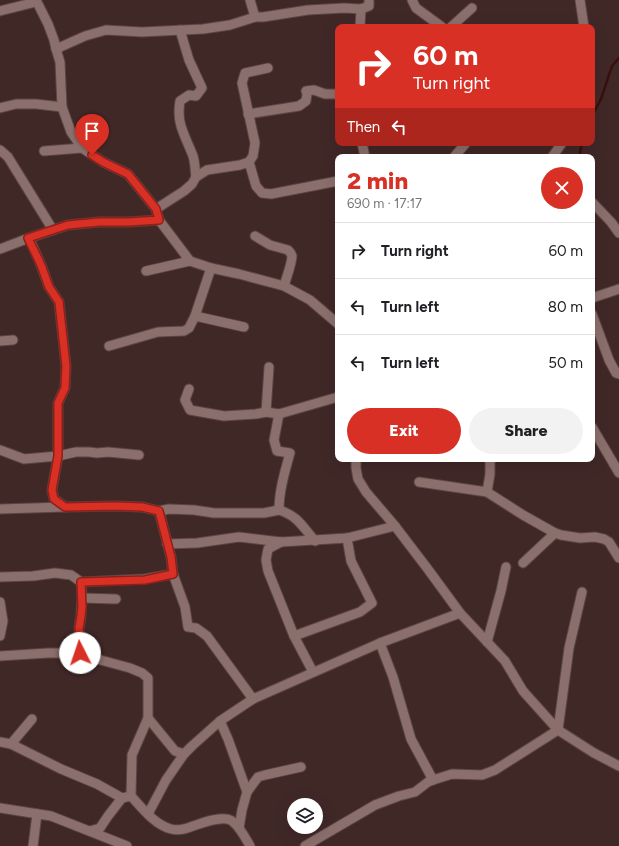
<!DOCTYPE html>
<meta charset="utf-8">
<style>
:root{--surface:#fff;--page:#f2f2f2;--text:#202124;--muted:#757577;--line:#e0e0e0;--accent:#d93025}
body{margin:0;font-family:Figtree,sans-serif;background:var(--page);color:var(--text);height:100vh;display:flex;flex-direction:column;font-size:15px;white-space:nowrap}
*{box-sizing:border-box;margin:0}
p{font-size:13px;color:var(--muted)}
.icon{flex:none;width:22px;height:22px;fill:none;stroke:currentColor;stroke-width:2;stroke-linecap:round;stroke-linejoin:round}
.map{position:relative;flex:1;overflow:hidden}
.details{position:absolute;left:335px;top:154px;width:260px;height:308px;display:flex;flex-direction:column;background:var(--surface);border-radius:8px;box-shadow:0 4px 16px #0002}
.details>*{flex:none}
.hud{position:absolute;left:335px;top:24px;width:260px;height:122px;border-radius:8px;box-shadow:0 4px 16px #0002;background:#d93025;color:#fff;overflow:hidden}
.fabs{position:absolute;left:287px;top:798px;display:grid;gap:8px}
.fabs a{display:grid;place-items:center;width:36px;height:36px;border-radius:50%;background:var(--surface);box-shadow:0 4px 16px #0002;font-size:20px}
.pin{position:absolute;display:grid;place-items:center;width:34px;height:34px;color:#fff;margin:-41px -17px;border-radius:50% 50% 50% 0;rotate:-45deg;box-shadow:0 0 4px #0007}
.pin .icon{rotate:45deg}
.me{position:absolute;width:44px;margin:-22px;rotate:356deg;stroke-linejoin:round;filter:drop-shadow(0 0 3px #0008)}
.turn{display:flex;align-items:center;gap:14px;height:84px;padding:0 12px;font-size:18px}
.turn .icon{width:52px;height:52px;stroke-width:2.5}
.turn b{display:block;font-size:28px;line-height:34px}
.then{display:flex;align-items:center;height:38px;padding:0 12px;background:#0003;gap:8px;font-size:15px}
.round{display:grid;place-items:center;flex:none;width:42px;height:42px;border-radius:21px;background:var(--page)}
.overview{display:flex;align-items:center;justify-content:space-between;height:68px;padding:0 12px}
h1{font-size:24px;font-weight:800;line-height:30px;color:var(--accent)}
.button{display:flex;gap:8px;margin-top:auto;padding:8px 12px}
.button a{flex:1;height:46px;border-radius:24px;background:var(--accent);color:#fff;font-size:16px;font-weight:800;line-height:46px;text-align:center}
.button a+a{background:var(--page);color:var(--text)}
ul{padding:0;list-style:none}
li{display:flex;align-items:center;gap:12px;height:56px;padding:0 12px;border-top:1px solid var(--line)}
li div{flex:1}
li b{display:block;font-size:15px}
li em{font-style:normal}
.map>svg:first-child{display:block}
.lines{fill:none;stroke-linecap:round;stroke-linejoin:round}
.stream{stroke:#3c0f0f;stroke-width:2.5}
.street-casing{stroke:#5a4644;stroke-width:11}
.street{stroke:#8b6f6c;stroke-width:9}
.route-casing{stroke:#8d1f18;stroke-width:10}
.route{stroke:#d93025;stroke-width:7}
</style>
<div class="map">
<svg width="619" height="846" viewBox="0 0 619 846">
<rect width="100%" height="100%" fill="#402827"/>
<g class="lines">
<!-- stream -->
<g class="stream">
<polyline points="592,116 601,99 612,66 619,58"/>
<polyline points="579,157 582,143"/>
</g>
<!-- street casing -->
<g class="street-casing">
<g id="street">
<polyline points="36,0 48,24 54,40 56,49 60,62 62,107 71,132 82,148 103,162 128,174 156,209 159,220 190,261 211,268 239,274 284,286 310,300 338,324"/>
<polyline points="250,0 255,17"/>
<polyline points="412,0 416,8 442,27"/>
<polyline points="580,0 584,27"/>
<polyline points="0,11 36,2"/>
<polyline points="360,27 361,9 369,6 369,0"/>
<polyline points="451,27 472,8"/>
<path d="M180 30 189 60 202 88 196 96 189 95 180 101C176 124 185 135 193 156 195 162 195 170 196 177"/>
<polyline points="56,49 85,36 106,30 142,32 203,29 230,25 255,17 263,17 308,10 344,8 361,9"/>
<polyline points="0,108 16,104 36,104 62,107"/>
<polyline points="248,114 299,106 306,101 307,94 306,91 314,90 325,94 338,94"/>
<polyline points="362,143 365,157"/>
<polyline points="0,150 8,157 53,230"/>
<polyline points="44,151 82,148"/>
<polyline points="454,157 466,143"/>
<polyline points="552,157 562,143"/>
<polyline points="249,162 256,186 262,193 271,194 338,181"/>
<polyline points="592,202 611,222 619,233"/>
<polyline points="156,209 184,191 192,184 196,177 207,170 240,165 249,162 253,156 255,143 242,83 245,73 268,68"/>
<path d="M255 236 270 245 288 250C291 253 291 253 292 256 292 263 286 279 284 286"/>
<polyline points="29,238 41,265 49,287 59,302 66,366 65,388 58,403 58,456 52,490 54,499 65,507 115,506 142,507 159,511 169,509 194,510 214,513 264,513 279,510"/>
<polyline points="0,249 29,238 68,225 99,222 128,222 159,220"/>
<polyline points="146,271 190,261"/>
<polyline points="592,298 619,289"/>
<polyline points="592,314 609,360 616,373 619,374"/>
<polyline points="195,316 244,327"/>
<polyline points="0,341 13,340"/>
<polyline points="109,346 158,332 184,331 189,328 195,316 211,268"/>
<polyline points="189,389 185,400 190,410 224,416 256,414 266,412 279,414"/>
<polyline points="266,412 269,367"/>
<polyline points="592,427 619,473"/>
<polyline points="0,450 24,459 58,456 76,452 89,452 97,453 108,452 139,455"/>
<polyline points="356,459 356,468 358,479 366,492 395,526 427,568 460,613 505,661 523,691 558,730 594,753 619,766"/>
<polyline points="419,482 487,492 523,515 555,533 561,535 580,538 595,537 604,539 609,542 619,558"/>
<polyline points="487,492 490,474 490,459"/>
<polyline points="0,509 65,507"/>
<path d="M315 541C302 526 298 516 279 510 279 491 285 471 290 453L277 451 274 440 279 414 338 397"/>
<polyline points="281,542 268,549 266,560 268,571 294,636 313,672"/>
<polyline points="167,544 197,543 239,537 281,542 347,538 395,526"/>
<polyline points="523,563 555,533"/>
<polyline points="173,574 185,607 188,627 196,628 207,636 253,699"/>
<polyline points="0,577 33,576 55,573 71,575 81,582 145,579 173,574 171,557 159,511"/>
<polyline points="82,598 116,599"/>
<polyline points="0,602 3,621 0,636"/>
<polyline points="294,636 360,612 372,603 351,561 347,538"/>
<polyline points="487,642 501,591 506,567"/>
<polyline points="380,643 393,677 411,739 433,780"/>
<polyline points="80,653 79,628 81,616 82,598 81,582"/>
<polyline points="0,656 48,653 80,653 93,658 130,668 142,673 148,678 148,718 132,755 131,796"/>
<polyline points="148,718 175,751 184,754 192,746 220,721 253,699 380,643 460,613"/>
<polyline points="220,721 228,739 247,792 242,810 239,828"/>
<path d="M0 742 11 744 61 769 97 784 122 798 131 796C142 808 155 825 171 829 179 831 186 829 193 826 202 823 223 815 232 821 240 827 245 837 250 846"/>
<polyline points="11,744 32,719"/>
<polyline points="247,792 258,777 265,775 301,767"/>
<polyline points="0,808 51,816 127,846"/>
<polyline points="148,814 166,780 184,754"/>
<polyline points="90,831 100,828 108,816 122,798"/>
<polyline points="33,846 37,814"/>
<polyline points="305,846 375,805 399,796 415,792 428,782 433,780 452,774 482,775 495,770 558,730 569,648 582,592"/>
</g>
</g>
<!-- street -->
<use href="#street" class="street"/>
</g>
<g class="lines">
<!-- route casing -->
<g class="route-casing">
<polyline id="route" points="80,653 79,628 81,616 82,607 81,582 145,580 173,574 171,557 159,511 142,507 115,506 65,507 54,499 52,490 58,456 58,403 65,388 66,366 59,302 49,287 41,265 28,238 68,225 99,222 128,222 159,220 156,209 128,174 103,162 92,155"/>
</g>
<!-- route -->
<use href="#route" class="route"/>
</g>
</svg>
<div class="fabs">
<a><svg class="icon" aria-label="layers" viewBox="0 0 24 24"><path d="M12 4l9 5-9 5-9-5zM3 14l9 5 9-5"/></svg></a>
</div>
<div class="pin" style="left:92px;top:155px;background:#d93025"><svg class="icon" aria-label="arrive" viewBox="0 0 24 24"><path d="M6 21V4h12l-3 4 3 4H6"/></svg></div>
<svg class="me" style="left:80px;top:653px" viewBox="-20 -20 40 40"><circle r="19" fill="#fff"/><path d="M0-13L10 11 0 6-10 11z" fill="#d93025"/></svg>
<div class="hud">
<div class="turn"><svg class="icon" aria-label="right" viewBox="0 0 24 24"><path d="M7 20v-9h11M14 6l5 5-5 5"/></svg><div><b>60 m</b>Turn right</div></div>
<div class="then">Then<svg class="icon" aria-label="left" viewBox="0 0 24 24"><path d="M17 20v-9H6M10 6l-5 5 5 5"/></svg></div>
</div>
<section class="details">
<div class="overview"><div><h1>2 min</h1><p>690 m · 17:17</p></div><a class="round" style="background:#d93025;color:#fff"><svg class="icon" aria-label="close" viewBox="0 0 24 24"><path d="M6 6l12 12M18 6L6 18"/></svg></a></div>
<ul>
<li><svg class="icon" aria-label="right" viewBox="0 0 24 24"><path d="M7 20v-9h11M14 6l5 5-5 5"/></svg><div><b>Turn right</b></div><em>60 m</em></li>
<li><svg class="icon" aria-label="left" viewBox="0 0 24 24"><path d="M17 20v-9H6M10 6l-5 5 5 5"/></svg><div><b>Turn left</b></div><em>80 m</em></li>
<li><svg class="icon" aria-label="left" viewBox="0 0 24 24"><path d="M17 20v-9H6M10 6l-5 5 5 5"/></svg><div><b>Turn left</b></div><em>50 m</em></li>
</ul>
<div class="button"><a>Exit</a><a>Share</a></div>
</section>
</div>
